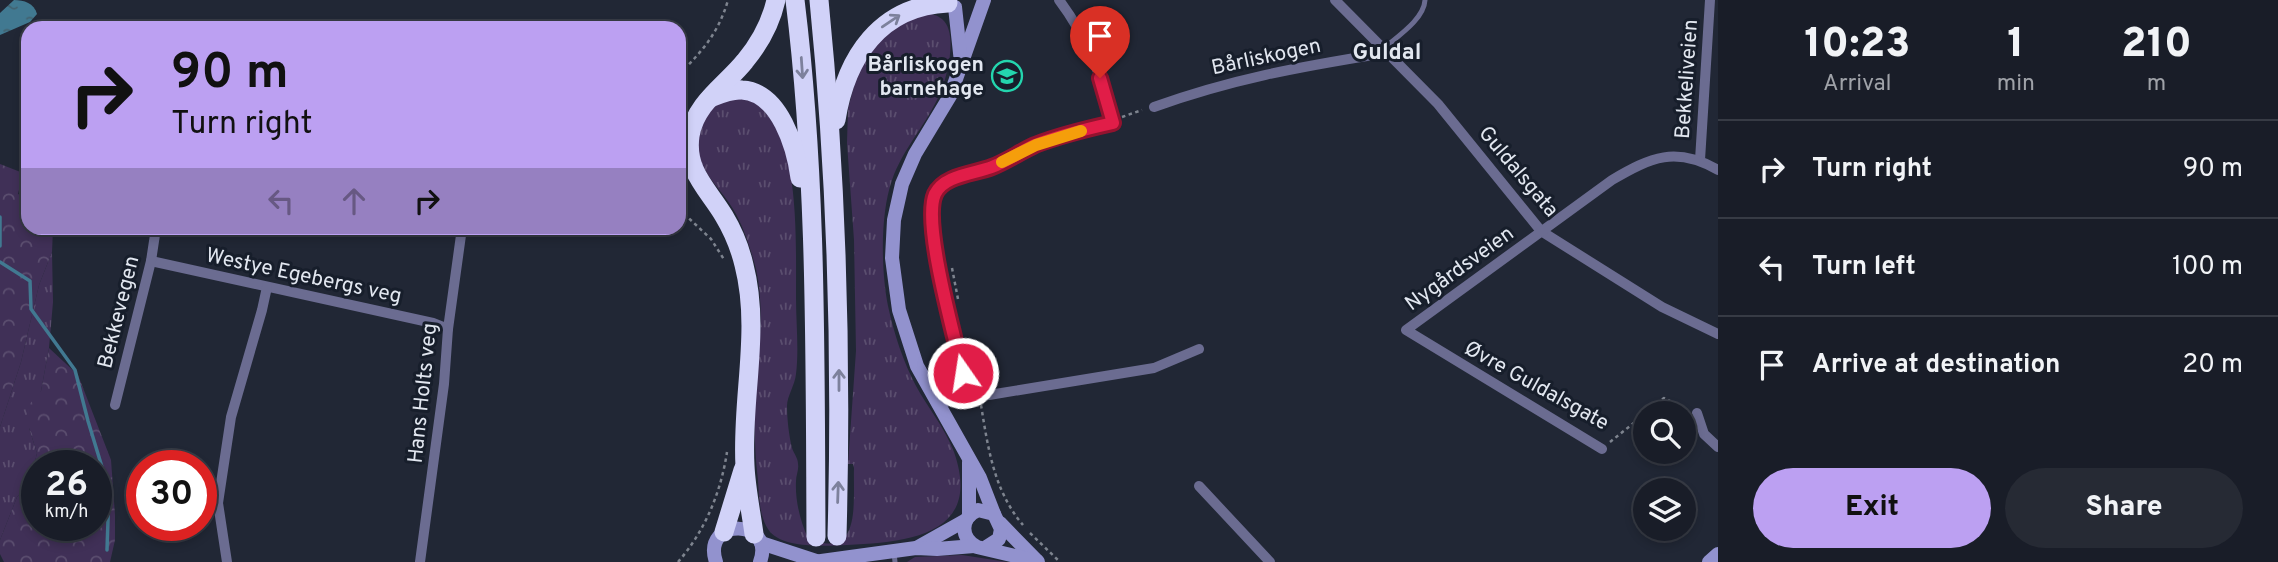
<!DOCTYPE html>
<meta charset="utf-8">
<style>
:root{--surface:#191d28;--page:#262a34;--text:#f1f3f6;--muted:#9fa2a8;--line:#373b45;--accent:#bca0f2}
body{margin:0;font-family:Overpass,sans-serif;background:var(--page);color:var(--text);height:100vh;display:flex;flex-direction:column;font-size:26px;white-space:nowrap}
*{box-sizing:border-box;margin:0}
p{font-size:23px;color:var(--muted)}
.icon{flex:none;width:38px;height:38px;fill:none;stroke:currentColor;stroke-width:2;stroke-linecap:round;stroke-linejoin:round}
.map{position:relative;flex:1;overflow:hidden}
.panel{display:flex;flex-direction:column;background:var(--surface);width:560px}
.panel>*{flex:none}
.top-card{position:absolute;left:21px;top:21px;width:665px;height:214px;border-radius:21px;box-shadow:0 4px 10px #0003,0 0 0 2px var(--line);background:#bca0f2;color:#111;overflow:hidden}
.buttons{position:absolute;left:1633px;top:401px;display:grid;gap:14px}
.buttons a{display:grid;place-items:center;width:63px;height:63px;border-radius:50%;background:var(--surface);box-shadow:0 4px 10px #0003,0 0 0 2px var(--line);font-size:35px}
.speed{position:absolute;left:21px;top:450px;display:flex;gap:14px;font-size:35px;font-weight:700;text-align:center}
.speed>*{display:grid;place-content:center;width:91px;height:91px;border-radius:50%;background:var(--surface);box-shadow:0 4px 10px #0003,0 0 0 2px var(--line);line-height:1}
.speed small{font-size:18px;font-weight:400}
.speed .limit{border:10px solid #d22;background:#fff;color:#111}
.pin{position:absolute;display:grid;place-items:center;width:60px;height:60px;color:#fff;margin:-72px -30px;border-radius:50% 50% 50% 0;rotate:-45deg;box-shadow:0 0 7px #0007}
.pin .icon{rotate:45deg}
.me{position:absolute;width:77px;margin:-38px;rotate:347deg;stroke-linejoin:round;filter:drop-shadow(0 0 5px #0008)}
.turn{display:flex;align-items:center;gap:24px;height:147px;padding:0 35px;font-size:32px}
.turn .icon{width:91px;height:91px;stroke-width:2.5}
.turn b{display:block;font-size:49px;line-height:60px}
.lanes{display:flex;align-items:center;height:66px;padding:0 35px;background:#0003;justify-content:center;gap:35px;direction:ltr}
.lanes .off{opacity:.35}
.eta{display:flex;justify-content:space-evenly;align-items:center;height:119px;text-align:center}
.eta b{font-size:42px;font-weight:800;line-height:49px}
.primary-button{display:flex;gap:14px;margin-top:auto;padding:14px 35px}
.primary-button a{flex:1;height:80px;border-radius:42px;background:var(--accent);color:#111;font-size:28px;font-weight:800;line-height:80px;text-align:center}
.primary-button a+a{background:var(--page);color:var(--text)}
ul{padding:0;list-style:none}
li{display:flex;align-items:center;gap:21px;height:98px;padding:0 35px;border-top:2px solid var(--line)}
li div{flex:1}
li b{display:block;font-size:26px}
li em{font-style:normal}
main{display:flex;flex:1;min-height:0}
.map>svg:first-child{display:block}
.grass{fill:url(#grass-tufts)}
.forest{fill:url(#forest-crowns);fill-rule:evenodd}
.water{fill:url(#water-ripples)}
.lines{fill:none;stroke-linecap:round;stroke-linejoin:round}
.stream{stroke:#417991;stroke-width:3.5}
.path{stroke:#7e848f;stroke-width:2.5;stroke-dasharray:3.5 3.5;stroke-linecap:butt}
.service{stroke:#6b6c91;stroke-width:5}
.minor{stroke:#6b6c91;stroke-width:10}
.secondary{stroke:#9292ce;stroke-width:14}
.motorway{stroke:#d1d2f8;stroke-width:19}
.oneway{stroke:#7d819c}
.route-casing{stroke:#92132f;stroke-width:18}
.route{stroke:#e11d48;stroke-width:12}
.slow{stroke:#f59e0b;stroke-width:12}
.labels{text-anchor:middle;stroke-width:6;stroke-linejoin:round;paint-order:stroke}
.street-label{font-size:21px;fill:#e2e7f0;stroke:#171e2b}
.poi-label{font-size:21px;font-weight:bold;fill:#e2e7f0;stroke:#171e2b;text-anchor:end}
.neighbourhood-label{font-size:23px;font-weight:bold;fill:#e2e7f0;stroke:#171e2b}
</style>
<main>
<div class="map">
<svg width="1718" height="562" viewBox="0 0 1718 562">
<defs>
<pattern id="grass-tufts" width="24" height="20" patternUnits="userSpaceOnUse" patternTransform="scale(1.75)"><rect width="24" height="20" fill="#403057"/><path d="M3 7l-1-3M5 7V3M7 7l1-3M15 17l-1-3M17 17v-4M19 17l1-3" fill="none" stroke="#5b4e6f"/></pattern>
<pattern id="forest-crowns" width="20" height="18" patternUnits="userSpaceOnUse" patternTransform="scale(1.75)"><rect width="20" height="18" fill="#403057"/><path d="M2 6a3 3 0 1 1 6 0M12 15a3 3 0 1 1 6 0" fill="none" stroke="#5b4e6f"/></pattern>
<pattern id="water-ripples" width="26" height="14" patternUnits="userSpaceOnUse" patternTransform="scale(1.75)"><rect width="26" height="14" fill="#417991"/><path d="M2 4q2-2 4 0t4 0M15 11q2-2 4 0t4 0" fill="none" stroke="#426270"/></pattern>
</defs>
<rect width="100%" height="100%" fill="#212735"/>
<!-- grass -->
<g class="grass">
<path d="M926 13C932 14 937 15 942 19 958 32 948 74 941 91 928 123 903 148 892 180 880 214 881 271 888 306 894 334 903 361 916 386 928 408 945 428 954 452 983 535 909 542 847 545 826 546 780 549 768 529 759 515 759 496 758 480 755 455 754 429 755 404 757 358 766 314 756 269 751 250 745 231 736 214 719 182 686 166 703 124 708 113 714 104 725 100 764 86 785 140 790 171 797 212 796 256 796 298 796 323 799 350 796 374 795 385 787 396 787 406 787 419 789 436 792 448 794 454 798 458 798 464 799 470 796 475 796 481 795 500 800 521 808 538 862 562 853 502 854 468L853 464H848L856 351 854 240 847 143 848 109 861 59 900 22Z"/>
<polygon points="52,252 53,302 49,348 41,391 29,428 37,453 30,482 17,497 0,540 0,427 21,362 39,285"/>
<polygon points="962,555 1007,562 907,562 915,557"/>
</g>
<!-- forest -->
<g class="forest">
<polygon points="0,164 23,173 18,194 28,198 28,228 53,228 52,252 39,285 21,362 0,427"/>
<path d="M49 348 78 375 111 460 115 515V540L110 562H4L0 554V540L17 497 30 482 37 453 29 428 28 406 41 391ZM37 466H96V525H37Z"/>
</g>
<!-- water -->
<path class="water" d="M14 0C24 0 34 3 37 14L30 22 0 35V13Z"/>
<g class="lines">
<!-- stream -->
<g class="stream">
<polyline points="0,217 0,246"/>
<polyline points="0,262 30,281 31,309 75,370 88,421 109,490 107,550"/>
</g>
<!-- path -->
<g class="path">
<path d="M679 74C702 52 719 32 728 0"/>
<polyline points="1122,117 1142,110"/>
<polyline points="679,209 711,239 725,261"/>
<polyline points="952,268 958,299"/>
<path d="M981 405C988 448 994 491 1023 525"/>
<polyline points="1646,413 1664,398 1687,410"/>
<polyline points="1610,442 1645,414"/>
<polyline points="1030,533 1060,562"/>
<path d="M678 562C705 531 721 492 727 452"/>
</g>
<!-- service -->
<g class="service">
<path d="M1384 48C1398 36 1424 19 1425 0"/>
<polyline points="894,552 895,562"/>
</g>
<!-- minor -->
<g class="minor">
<polyline points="1335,0 1438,104 1541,231 1662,307 1718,334"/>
<path d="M1154 107C1232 79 1299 67 1379 54L1386 49"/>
<polyline points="1700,160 1710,0"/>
<polyline points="151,261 433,323 448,329"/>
<path d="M968 394C959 358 918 215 938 189 949 175 976 174 992 167 1007 161 1020 152 1035 145 1060 135 1087 129 1113 123 1103 78 1087 37 1059 0"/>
<polyline points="115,405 151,261 156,228"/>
<path d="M939 406C962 393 965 396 989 395L1154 368 1199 349"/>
<polyline points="1697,413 1704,434 1718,447"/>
<path d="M1602 449 1406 330 1612 180C1651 157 1676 146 1718 170"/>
<polyline points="1199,486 1270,562"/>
<polyline points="227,562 218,503 231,417 262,310 267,287"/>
<polyline points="420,562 444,384 448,329 462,228"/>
</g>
<!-- secondary -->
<g class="secondary">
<polyline points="984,0 950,96 915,154 902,184 894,220 892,258 899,310 917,366 980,478 994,514"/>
<polyline points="955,7 961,62"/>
<polyline points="969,516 969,462"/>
<polyline points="1000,523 1038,562"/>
<polyline points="761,543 816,561"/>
<polyline points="918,547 966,520"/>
<path d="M985 548 999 539 1001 529 994 514 978 510C960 518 960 538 977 547L1037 561"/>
<path d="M716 562C701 517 776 518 760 562"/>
<polyline points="814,562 916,548 937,549 974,546"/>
<polyline points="1709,562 1718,554"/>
</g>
<!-- motorway -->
<g class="motorway">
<path d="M795 0C817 178 815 358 816 537"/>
<path d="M819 0C837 181 842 354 837 536"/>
<path d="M710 98C720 94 731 89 742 90 780 92 796 148 800 178"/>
<path d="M836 120C846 57 880 6 948 3"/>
<polyline points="724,532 743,470"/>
<path d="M754 534C751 512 746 488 745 466 741 399 761 331 744 265 740 248 733 231 724 216 708 189 685 171 690 136 695 103 726 85 745 61 760 43 771 22 776 0"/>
</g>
</g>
<!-- one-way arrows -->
<defs><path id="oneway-shaft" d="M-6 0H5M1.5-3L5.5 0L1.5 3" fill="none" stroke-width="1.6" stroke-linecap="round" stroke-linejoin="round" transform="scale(1.75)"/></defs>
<g class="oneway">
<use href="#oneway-shaft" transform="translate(891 21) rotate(-34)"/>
<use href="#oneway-shaft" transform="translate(802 68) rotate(86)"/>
<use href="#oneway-shaft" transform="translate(839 380) rotate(-90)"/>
<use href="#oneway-shaft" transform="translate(838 492) rotate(-88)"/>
</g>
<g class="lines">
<!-- route casing -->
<g class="route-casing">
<path id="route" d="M963 373C955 338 922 223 935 194 944 175 974 174 992 167 1007 161 1020 152 1035 145 1060 135 1086 129 1113 123L1100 78"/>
</g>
<!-- route -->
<use href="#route" class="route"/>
<!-- slow -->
<polyline class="slow" points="1002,162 1036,145 1081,131"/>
</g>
<!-- icons -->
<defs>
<g id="school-ring" transform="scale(1.575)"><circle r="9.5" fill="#171e2b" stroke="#24d5ae" stroke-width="1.5"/><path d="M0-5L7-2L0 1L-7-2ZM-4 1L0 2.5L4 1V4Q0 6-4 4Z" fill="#24d5ae"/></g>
</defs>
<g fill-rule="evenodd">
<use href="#school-ring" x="1007" y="76"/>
</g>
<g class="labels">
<!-- street labels -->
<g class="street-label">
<text transform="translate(1266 56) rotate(-12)" y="7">Bårliskogen</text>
<text transform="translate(1686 79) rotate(-86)" y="7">Bekkeliveien</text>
<text transform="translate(1519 171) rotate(50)" y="7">Guldalsgata</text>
<text transform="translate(1459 268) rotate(-36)" y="7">Nygårdsveien</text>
<text transform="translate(304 275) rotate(12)" y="7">Westye Egebergs veg</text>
<text transform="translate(118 312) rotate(-76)" y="7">Bekkevegen</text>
<text transform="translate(1537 385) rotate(29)" y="7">Øvre Guldalsgate</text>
<text transform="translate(422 393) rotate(-84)" y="7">Hans Holts veg</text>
</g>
<!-- poi labels -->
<g class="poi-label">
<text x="984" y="71">Bårliskogen<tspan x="984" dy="24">barnehage</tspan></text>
</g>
<!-- neighbourhood labels -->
<g class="neighbourhood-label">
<text x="1387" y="59">Guldal</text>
</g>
</g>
</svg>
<div class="buttons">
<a><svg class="icon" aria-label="search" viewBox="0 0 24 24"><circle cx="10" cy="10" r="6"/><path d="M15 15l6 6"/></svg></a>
<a><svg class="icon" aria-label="layers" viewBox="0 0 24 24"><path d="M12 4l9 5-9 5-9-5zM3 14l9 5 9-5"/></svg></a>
</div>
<div class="speed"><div>26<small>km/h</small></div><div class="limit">30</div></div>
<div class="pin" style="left:1100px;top:78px;background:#d93025"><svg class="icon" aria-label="arrive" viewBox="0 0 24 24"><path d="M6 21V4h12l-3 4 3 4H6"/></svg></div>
<svg class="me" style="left:963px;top:373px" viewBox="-20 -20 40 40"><circle r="17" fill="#e11d48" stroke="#fff" stroke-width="3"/><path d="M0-11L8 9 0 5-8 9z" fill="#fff"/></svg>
<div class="top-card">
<div class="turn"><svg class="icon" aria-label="right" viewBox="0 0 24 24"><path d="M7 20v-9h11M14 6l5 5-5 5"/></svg><div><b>90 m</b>Turn right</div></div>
<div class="lanes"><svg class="icon off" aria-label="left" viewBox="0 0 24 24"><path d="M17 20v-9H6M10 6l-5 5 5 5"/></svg><svg class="icon off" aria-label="ahead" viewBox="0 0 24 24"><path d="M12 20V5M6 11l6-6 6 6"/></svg><svg class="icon" aria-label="right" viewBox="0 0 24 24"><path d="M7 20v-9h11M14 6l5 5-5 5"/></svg></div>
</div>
</div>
<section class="panel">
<div class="eta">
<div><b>10:23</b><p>Arrival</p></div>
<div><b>1</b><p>min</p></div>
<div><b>210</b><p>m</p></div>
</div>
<ul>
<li><svg class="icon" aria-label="right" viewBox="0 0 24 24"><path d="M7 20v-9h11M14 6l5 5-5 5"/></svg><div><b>Turn right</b></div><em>90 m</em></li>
<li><svg class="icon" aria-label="left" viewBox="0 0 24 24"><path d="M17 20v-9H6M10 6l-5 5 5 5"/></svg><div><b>Turn left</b></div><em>100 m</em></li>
<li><svg class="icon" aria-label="arrive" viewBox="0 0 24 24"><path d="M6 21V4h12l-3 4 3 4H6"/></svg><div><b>Arrive at destination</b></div><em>20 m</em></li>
</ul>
<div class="primary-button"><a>Exit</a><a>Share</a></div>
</section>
</main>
